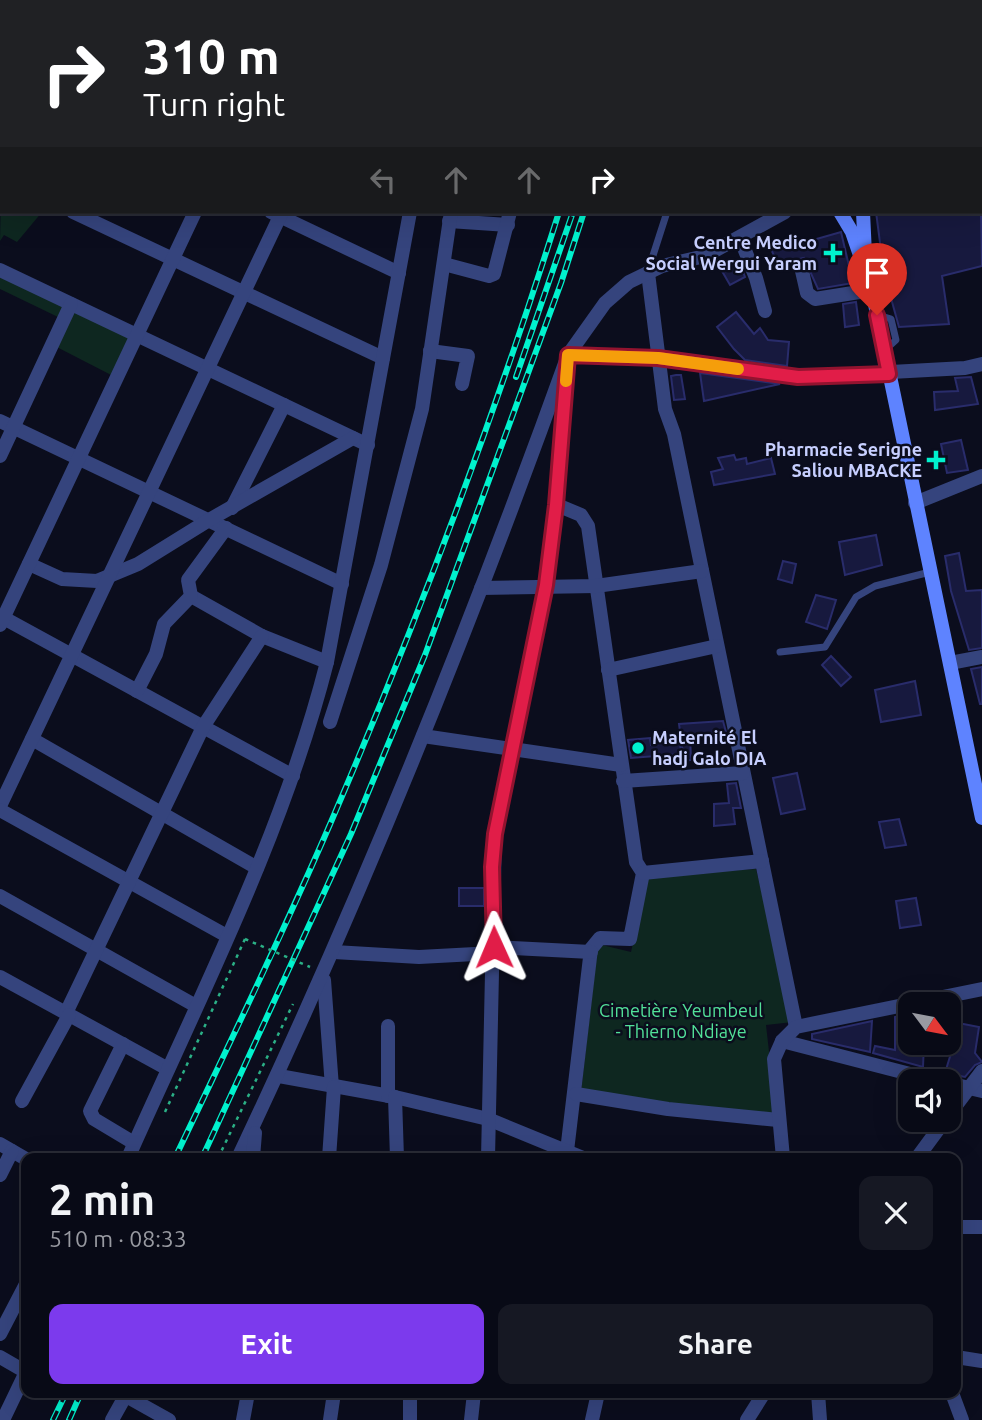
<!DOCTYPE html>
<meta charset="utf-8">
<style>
:root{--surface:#080a16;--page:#161823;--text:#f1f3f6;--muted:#989aa1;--line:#292b35;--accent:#7c3aed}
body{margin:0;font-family:Ubuntu,sans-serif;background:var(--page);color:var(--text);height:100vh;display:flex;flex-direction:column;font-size:26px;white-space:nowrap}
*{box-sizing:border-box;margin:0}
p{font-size:23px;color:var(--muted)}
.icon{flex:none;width:38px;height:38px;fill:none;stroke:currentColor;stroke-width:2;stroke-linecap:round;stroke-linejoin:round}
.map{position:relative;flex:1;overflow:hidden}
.details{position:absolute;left:21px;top:1153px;width:940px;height:245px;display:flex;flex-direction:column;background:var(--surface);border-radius:14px;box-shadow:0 7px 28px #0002,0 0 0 2px var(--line)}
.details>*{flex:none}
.banner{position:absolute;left:0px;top:0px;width:984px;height:214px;box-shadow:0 7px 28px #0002,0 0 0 2px var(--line);background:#202124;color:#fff;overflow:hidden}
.needle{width:46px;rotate:122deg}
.tools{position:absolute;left:898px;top:992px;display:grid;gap:14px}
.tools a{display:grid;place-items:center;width:63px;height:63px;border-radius:14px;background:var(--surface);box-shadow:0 7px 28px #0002,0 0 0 2px var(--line);font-size:35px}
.pin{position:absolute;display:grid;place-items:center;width:60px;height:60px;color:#fff;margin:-72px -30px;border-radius:50% 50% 50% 0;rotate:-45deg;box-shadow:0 0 7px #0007}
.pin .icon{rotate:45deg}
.me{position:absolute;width:77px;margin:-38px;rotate:359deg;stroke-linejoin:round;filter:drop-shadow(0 0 5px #0008)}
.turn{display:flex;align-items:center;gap:24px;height:147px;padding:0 28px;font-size:32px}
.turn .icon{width:91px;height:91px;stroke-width:2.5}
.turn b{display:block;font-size:49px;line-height:60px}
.lanes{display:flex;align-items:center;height:66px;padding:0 28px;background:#0003;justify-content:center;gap:35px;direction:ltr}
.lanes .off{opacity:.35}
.round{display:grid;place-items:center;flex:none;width:74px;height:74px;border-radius:14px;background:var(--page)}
.headline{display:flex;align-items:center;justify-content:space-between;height:119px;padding:0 28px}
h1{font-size:42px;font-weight:600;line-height:52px}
.action{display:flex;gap:14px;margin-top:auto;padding:14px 28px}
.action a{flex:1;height:80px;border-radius:14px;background:var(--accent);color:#fff;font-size:28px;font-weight:600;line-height:80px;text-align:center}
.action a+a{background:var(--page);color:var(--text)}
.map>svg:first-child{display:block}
.green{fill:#0e2720}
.building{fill:#17193e;stroke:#292c6b;stroke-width:2}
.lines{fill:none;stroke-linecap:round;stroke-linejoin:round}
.path{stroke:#2bb086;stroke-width:2.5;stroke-dasharray:3.5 5;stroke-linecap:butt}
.service{stroke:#35447d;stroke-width:7}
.minor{stroke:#35447d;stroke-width:14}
.secondary{stroke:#5e83ff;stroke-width:14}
.rail-casing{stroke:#00f2ce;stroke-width:6}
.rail{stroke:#0b0d1d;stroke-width:3.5;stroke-dasharray:10;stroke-linecap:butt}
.path-bridge{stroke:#2bb086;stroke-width:2.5;stroke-dasharray:3.5 5;stroke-linecap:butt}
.route-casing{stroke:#92132f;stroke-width:18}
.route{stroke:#e11d48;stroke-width:12}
.slow{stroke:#f59e0b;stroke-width:12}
.poi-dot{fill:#00f2ce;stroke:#0b0d1d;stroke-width:2.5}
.labels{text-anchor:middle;stroke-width:5;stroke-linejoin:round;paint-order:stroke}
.poi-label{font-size:18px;font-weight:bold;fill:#c7cfff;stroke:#0b0d1d;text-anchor:end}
.park-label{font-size:18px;fill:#52e099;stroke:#0b0d1d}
</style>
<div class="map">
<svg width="982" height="1420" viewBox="0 0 982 1420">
<rect width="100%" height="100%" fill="#0b0d1d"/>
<!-- green -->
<g class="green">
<polygon points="2,151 2,212 42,212 17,242 4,235 0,241"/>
<polygon points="0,268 139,334 117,378 47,342 58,317 0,289"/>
<polygon points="756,869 793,1022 766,1025 777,1122 581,1092 598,944 631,952 648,876"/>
</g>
<!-- building -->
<g class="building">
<polygon points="876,212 981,212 982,266 942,276 949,324 899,327 884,273"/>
<polygon points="841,232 853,283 818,289 804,258 778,264 769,245 789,238 792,246"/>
<polygon points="739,261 745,277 730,285 722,271"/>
<polygon points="856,302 859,325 845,327 843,304"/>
<polygon points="736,312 754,334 760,328 768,340 789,342 787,366 745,360 734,349 717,327"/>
<polygon points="700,373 780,384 704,401"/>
<polygon points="676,375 681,375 685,399 674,400 671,376"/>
<polygon points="971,377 978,404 935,410 934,392 958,391 955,378"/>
<polygon points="961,440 968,470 947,473 941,444"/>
<polygon points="734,455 736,460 746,458 747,464 771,458 775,474 714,485 711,472 723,469 718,458"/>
<polygon points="876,535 882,565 845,575 839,542"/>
<polygon points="959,553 966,591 982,590 982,648 969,650 951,591 945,556"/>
<polygon points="783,561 796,564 792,583 778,579"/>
<polygon points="816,595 836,600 827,629 806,622"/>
<polygon points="831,656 851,677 841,686 822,665"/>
<polygon points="982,667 982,704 980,704 971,669"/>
<polygon points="915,681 921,715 881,722 875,690"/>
<polygon points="723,721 726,732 690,735 691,760 684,761 679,724"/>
<polygon points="650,738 651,745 680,742 681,754 631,758 628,740"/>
<polygon points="797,773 805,809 781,814 773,778"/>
<polygon points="736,783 741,808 733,808 735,824 714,826 714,804 729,803 727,784"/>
<polygon points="899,819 906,845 885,848 879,822"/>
<rect x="459" y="888" width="25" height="18"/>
<polygon points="916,898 921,925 900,928 896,901"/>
<polygon points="907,1014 910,1043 924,1043 923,1067 873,1053 875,1046 895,1050 895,1017"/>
<polygon points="872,1021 870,1052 812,1039 812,1034"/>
<polygon points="948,1021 979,1027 975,1053 982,1062 975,1065 965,1077 945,1073 955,1040 948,1039"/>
</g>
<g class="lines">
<!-- path -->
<g class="path">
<polyline points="165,1112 245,939"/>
<polyline points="218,1158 293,1004"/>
</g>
<!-- service -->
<g class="service">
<polyline points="648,271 667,212"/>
<polyline points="878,315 891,319 896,340 885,350"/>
<polyline points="780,652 825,647 856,597 875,586 930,572"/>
</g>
<!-- minor -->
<g class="minor">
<polyline points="17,0 22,2"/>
<polyline points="548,0 548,2"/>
<polyline points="813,0 813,2"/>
<polyline points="935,0 936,2"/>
<polyline points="85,2 85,0"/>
<polyline points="294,2 294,0"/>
<polyline points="382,2 383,0"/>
<polyline points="448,2 449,0"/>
<polyline points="481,2 481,0"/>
<polyline points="0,3 2,0"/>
<polyline points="0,66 2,67"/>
<polyline points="0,134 2,134"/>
<polyline points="0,188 2,186"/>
<polyline points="982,188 982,189"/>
<polyline points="73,212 383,358"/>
<polyline points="271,212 399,273"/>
<polyline points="449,221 508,225"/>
<polyline points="740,238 756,278 765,311"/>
<polyline points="444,264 489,276 494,274 510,212"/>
<polyline points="0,270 368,445"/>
<polyline points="802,271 807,293 815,299 872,290"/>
<polyline points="648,273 665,409 674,434 796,1027"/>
<polyline points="430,351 468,356 462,384"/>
<polyline points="0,421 342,584"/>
<polyline points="0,456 71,304"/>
<polyline points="915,503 982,476"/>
<polyline points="557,505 581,515 588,526 636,862 643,873 630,939 600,938 591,949 567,1151"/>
<polyline points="232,508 284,405"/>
<polyline points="29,564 62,579 97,581 138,564 209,520 353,438"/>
<polyline points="481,588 596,586 702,571"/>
<polyline points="191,596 262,636 327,662"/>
<polyline points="0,616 293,776"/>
<polyline points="0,625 195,212"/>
<polyline points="950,663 982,657"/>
<polyline points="608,670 717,646"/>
<polyline points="137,691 156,654 164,624 191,596 188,580 226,528"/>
<polyline points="330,722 381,565 422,409 451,212"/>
<polyline points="423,736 621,765"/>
<polyline points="32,739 257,868"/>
<polyline points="623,781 743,773"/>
<polyline points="0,806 282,212"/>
<polyline points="0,810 227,936"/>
<polyline points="643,873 762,861"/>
<polyline points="0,896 196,1006"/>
<polyline points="493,947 591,952"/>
<polyline points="334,952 419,957 494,953"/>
<polyline points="0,977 168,1069"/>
<polyline points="324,980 332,1087"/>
<polyline points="66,1013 203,727 262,636"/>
<polyline points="782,1041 941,1082"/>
<polyline points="123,1044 90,1111 94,1119 134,1143"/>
<polyline points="279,1076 395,1097 488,1119 583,1158"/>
<polyline points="948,1083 982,1091"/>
<polyline points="576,1094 668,1109 778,1120"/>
<polyline points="388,1096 388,1026"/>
<polyline points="395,1097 397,1158"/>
<polyline points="22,1101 69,1015"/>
<polyline points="948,1116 982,1071"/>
<polyline points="0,1144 26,1159"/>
<path d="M128 1158C200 996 283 835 327 662L410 212"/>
<path d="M238 1158C362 896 470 628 568 355L605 303 629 282 662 266 705 256 785 212"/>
<polyline points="253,1158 255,1133"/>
<polyline points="329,1158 334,1087"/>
<polyline points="488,1158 495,834 546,585 557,505 568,355 658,358 798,377 965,368 982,364"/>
<polyline points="783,1158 774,1059 782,1041 796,1027 982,989"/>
<polyline points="917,1158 945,1120"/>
<polyline points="0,1175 12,1151"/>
<polyline points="956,1227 982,1227"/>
<polyline points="0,1334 26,1284"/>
<polyline points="0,1357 26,1372"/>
<polyline points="956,1357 982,1361"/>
<polyline points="410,1393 410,1420"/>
<polyline points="818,1393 820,1420"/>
<polyline points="952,1393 962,1420"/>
<polyline points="126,1396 169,1420"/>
<polyline points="3,1420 26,1372"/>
<polyline points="112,1420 127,1393"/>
<polyline points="243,1420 248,1393"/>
<polyline points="330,1420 334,1393"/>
<polyline points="471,1420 474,1393"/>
<polyline points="592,1420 598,1393"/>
<polyline points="747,1420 764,1393"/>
</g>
<!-- secondary -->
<g class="secondary">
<polyline points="717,2 718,0"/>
<polyline points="840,212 852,232 872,290 982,818"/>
<polyline points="863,212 865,254"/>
</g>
<!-- rail casing -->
<g class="rail-casing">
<g id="rail">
<polyline points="622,2 623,0"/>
<polyline points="636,2 637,0"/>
<polyline points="516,377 573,212"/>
<path d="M175 1158C228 1046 282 936 331 822 417 622 494 419 559 212"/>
<polyline points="202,1158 351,834 425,655 561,283 584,212"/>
<polyline points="53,1420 66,1393"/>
<polyline points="69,1420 81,1393"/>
</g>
</g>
<!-- rail -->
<use href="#rail" class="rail"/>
<!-- path-bridge -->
<polyline class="path-bridge" points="245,939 310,967"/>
</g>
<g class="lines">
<!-- route casing -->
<g class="route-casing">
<polyline id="route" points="494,947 492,867 495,834 546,585 556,505 568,355 658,358 798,377 889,374 877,315"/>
</g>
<!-- route -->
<use href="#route" class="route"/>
<!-- slow -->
<polyline class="slow" points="566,381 568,355 658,358 738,369"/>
</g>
<!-- markers -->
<g class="poi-dot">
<path d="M829.5 242.5h7v7h7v7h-7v7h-7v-7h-7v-7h7z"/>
<path d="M932.5 449.5h7v7h7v7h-7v7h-7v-7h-7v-7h7z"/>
<circle cx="638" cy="748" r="7"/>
</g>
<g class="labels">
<!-- poi labels -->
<g class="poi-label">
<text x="817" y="249">Centre Medico<tspan x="817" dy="21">Social Wergui Yaram</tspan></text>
<text x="922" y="456">Pharmacie Serigne<tspan x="922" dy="21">Saliou MBACKE</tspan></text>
<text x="652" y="744" text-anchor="start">Maternité El<tspan x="652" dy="21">hadj Galo DIA</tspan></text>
</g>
<!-- park labels -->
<g class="park-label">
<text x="681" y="1017">Cimetière Yeumbeul<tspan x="681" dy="21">- Thierno Ndiaye</tspan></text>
</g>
</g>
</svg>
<div class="tools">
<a><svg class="needle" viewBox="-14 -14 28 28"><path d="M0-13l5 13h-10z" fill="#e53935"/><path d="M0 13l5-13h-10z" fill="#989aa1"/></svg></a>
<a><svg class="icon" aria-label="sound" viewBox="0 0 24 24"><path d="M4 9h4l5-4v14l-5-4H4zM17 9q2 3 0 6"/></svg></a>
</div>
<div class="pin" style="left:877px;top:315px;background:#d93025"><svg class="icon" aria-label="arrive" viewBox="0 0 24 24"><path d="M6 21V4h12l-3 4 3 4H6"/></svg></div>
<svg class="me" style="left:494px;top:947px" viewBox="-20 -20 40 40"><path d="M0-17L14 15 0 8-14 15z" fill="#e11d48" stroke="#fff" stroke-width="4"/></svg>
<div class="banner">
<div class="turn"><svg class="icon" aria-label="right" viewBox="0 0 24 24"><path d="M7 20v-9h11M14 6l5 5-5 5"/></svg><div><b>310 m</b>Turn right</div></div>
<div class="lanes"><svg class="icon off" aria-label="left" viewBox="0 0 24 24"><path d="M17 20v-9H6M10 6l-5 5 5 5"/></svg><svg class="icon off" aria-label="ahead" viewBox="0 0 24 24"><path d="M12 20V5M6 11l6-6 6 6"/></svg><svg class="icon off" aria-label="ahead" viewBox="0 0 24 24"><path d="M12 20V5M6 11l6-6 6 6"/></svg><svg class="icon" aria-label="right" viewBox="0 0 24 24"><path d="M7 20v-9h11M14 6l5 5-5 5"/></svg></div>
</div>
<section class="details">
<div class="headline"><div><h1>2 min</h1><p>510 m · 08:33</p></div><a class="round"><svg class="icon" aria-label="close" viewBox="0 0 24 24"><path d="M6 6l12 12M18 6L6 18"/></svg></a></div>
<div class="action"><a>Exit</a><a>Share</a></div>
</section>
</div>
